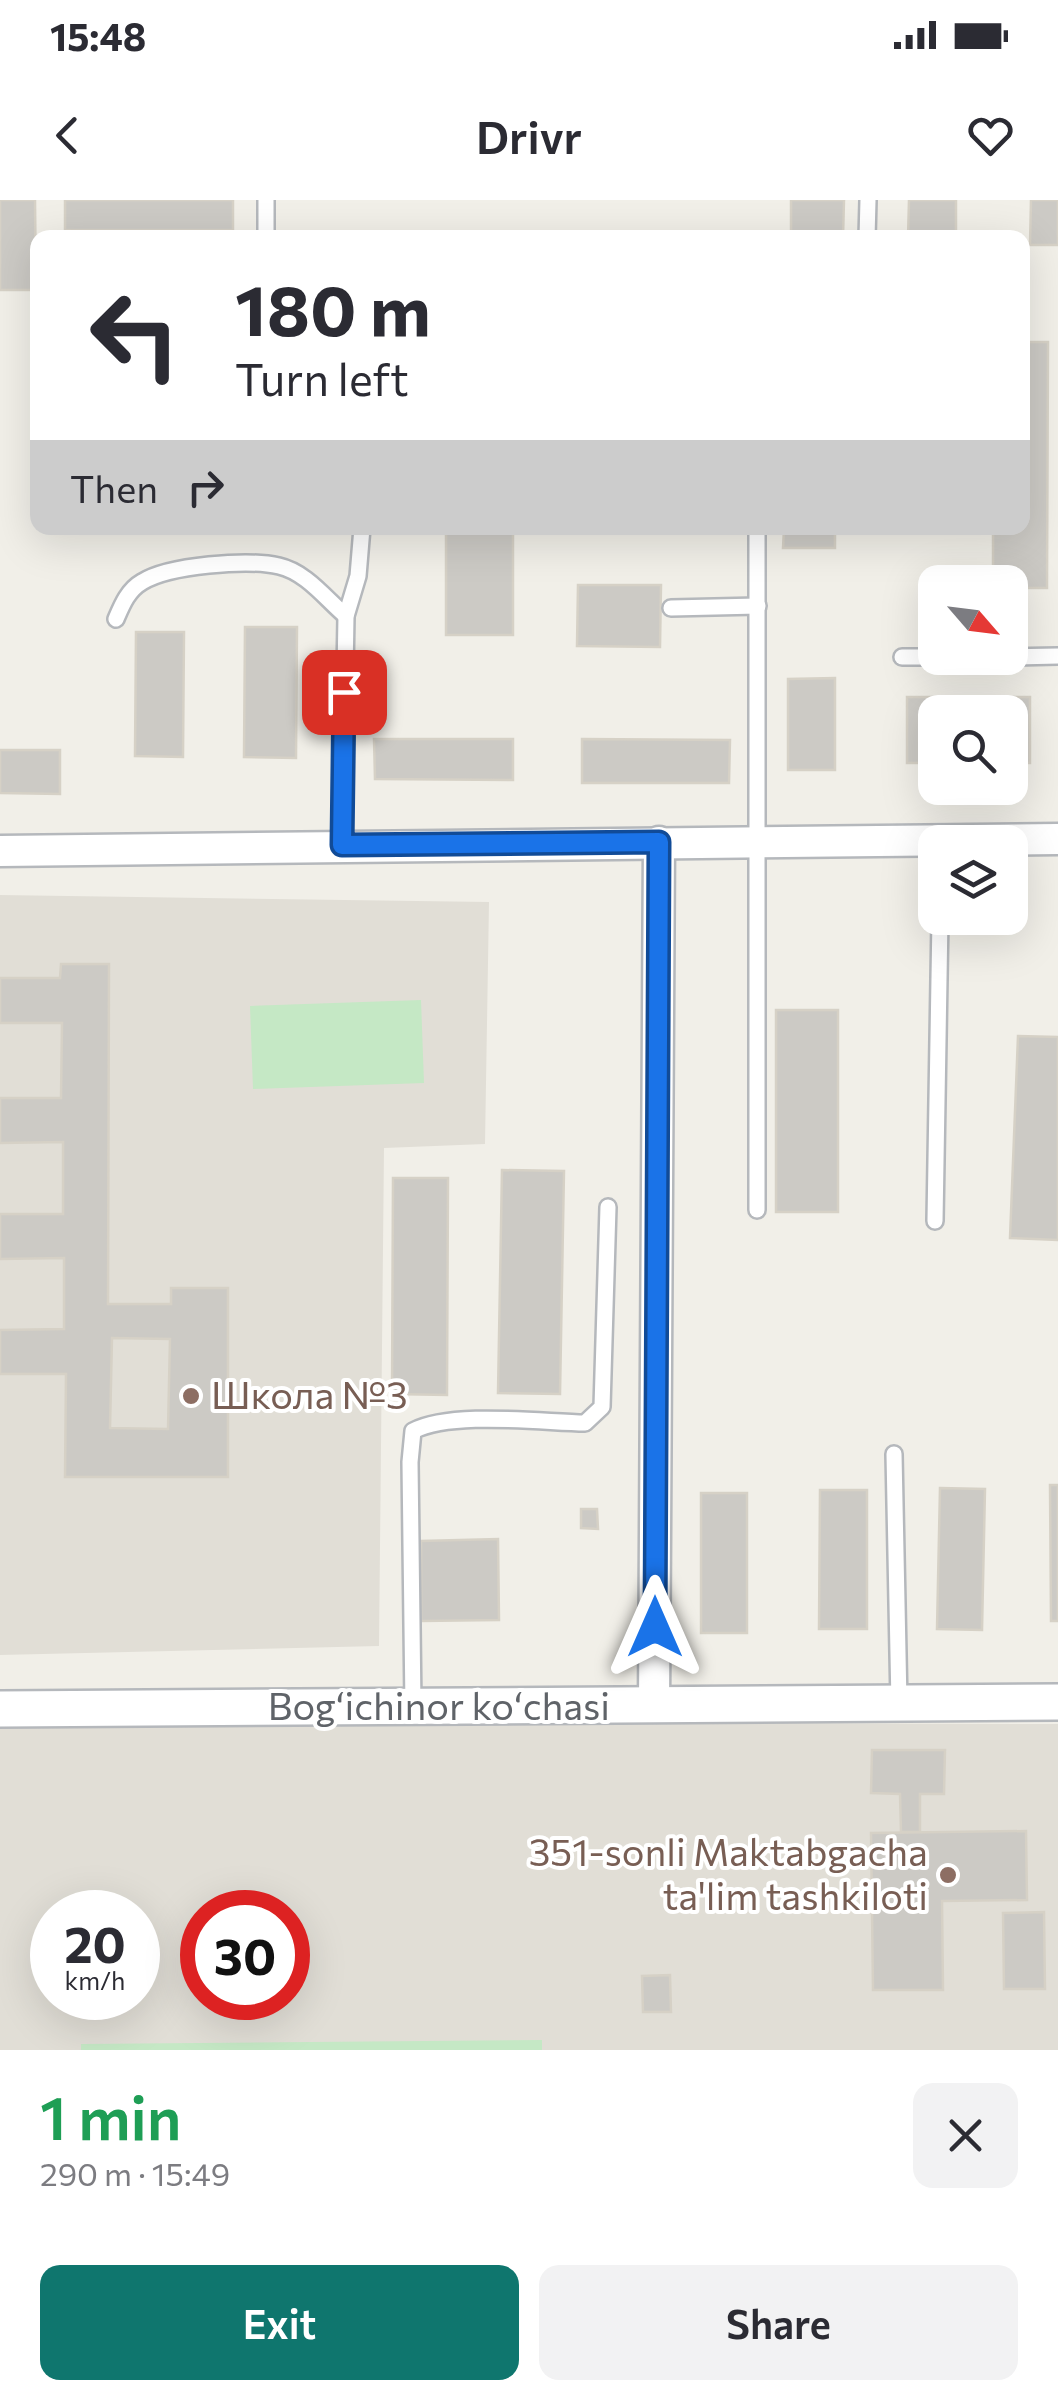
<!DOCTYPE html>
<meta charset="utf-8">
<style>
:root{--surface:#fff;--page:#f2f2f3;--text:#2b2b33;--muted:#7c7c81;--accent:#0f766e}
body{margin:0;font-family:Commissioner,sans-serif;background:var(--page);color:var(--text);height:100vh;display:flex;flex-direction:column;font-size:38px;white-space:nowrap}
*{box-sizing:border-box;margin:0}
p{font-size:32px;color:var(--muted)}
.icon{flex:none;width:55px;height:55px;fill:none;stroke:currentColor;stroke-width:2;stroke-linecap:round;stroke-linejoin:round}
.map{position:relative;height:1850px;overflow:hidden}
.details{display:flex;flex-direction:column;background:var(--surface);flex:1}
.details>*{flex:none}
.banner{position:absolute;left:30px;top:30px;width:1000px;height:305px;border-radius:20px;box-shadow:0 10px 40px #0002;background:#fff;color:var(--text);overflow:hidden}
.needle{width:65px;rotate:118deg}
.fabs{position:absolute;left:918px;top:365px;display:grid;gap:20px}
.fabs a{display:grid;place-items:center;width:110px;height:110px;border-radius:20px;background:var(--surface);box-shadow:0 10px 40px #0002;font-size:50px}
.speed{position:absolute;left:30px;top:1690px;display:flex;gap:20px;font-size:50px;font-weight:700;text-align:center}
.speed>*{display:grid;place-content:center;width:130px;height:130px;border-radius:50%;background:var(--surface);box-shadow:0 10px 40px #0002;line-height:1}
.speed small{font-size:25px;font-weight:400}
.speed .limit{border:15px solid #d22;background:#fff;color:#111}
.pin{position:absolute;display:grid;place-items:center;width:85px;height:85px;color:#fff;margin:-42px;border-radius:20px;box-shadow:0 5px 15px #0006}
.me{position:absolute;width:110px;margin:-55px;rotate:0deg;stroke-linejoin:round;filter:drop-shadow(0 0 8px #0008)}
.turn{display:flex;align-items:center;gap:35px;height:210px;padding:0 40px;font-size:45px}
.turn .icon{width:130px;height:130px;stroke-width:2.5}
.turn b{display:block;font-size:70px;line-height:85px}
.then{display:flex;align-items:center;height:95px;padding:0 40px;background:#0003;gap:20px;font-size:38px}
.round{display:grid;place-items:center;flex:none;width:105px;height:105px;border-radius:20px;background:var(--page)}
.summary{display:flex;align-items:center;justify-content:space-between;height:170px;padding:0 40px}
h1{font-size:60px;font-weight:600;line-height:75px;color:#1e9e55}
.button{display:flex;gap:20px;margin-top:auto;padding:20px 40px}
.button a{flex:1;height:115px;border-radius:20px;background:var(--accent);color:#fff;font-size:40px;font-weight:600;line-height:115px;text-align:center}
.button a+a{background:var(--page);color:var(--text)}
.status{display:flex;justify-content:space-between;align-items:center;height:70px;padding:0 50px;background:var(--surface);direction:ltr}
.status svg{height:28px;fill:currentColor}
header{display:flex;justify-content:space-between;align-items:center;height:130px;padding:0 40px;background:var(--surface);font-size:45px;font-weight:600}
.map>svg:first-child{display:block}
.education{fill:#e1ded6;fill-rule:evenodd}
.green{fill:#c5e8c5}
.building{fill:#cccac5;stroke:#d6d1c6;stroke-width:2.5;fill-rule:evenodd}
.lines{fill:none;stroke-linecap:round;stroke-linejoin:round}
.service-casing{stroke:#b5b8bc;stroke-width:20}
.minor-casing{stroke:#b5b8bc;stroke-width:35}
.tertiary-casing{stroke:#b5b8bc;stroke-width:40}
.service{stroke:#fff;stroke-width:15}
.minor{stroke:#fff;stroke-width:30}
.tertiary{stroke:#fff;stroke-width:35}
.route-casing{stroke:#114b97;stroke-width:25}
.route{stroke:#1a73e8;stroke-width:18}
.education-dot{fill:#8d6e63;stroke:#fff;stroke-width:4}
.labels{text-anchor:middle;stroke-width:8;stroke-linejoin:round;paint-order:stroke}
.education-label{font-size:38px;fill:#785e54;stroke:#fff;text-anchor:start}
.street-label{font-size:38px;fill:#5f6368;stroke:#fff}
</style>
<div class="status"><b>15:48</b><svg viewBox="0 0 49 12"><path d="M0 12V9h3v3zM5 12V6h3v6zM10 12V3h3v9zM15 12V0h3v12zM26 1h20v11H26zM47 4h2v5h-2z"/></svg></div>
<header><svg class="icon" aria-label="back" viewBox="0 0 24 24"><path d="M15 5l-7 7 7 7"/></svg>Drivr<svg class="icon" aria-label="heart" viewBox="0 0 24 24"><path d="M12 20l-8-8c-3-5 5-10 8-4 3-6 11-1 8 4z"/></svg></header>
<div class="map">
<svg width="1058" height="1850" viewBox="0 0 1058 1850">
<rect width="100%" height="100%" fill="#f1efe8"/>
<!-- education -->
<g class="education">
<polygon points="0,695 489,702 485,944 384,948 379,1446 0,1455"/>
<path d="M717 1523 1058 1524V1850H0V1527ZM52 1712H138V1798H52ZM202 1712H288V1798H202Z"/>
</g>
<!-- green -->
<g class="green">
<polygon points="421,800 424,883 253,889 250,806"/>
<polygon points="542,1840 542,1850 81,1850 81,1844"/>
</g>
<!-- building -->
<g class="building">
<polygon points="0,0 35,0 36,90 0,90"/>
<rect x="65" y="0" width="168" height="30"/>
<polygon points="791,0 844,0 843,38 791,38"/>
<polygon points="909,0 956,0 956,38 908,38"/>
<polygon points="1031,0 1058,0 1058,45 1030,45"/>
<polygon points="1022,142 1048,142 1047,388 1010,388 1010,382 993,382 993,328 1022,328"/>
<rect x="446" y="328" width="67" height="107"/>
<polygon points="784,328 835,328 835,348 783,348"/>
<polygon points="578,385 661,385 660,447 577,446"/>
<polygon points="245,427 297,427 296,558 244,557"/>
<polygon points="136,432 184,432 183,557 135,556"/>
<polygon points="835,478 835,570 788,570 788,479"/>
<polygon points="907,497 1030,497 1030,563 1010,563 1010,512 935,512 935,563 907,563"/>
<polygon points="374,539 513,539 513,580 375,579"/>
<polygon points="582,539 730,540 729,583 582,583"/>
<polygon points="0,550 60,550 60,594 0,593"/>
<path d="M61 764H109L108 1104H171V1088H228V1277H65L66 1174H0V1130L64 1129V1058L0 1059V1014H63V942L0 943V898H61L62 823H0V778H60ZM112 1138 170 1139 168 1229 110 1228Z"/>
<rect x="776" y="810" width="62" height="202"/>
<polygon points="1018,836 1058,837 1058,1040 1010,1038"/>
<polygon points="502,970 564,971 560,1194 498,1193"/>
<polygon points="393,978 448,978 447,1195 392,1194"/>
<polygon points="1050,1285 1058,1285 1058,1421 1051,1421"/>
<polygon points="940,1288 985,1289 982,1430 937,1429"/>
<polygon points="820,1290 867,1290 867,1429 819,1429"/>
<rect x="701" y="1293" width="46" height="140"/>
<polygon points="581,1309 597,1309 598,1329 581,1328"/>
<polygon points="498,1339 499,1420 421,1421 421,1341"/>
<polygon points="872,1550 945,1550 944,1594 920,1594 920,1632 901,1632 900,1594 871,1593"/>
<polygon points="1026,1631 1027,1700 942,1701 943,1790 873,1790 871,1633"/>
<polygon points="1044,1712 1045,1789 1004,1789 1003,1713"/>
<polygon points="670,1775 671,1812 643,1812 642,1776"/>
</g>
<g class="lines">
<!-- service casing -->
<g class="service-casing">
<g id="service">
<polyline points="266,38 266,0"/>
<polyline points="867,38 868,0"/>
<polyline points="671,408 758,406"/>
<path d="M116 419C122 405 128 390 142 382 169 365 248 359 279 366 306 372 326 399 346 416"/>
<polyline points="902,457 935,457"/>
<polyline points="1010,457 1058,456"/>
<polyline points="342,645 346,416 358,376 362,328"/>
<polyline points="757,1010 757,328"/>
<polyline points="935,1021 940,718"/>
<polyline points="894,1254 899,1503"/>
<path d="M413 1507 410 1262 413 1231C451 1211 539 1222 585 1223L602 1207 608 1007"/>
</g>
</g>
<!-- minor casing -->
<g class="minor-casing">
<g id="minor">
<polyline points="0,651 1058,639"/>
<polyline points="654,1506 659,642"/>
</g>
</g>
<!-- tertiary casing -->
<g class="tertiary-casing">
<polyline id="tertiary" points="0,1509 1058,1502"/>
</g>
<!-- service -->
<use href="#service" class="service"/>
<!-- minor -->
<use href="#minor" class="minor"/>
<!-- tertiary -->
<use href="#tertiary" class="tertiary"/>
</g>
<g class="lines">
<!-- route casing -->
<g class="route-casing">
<polyline id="route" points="344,492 342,645 659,642 655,1427"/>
</g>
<!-- route -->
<use href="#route" class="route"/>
</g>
<!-- markers -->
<g class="education-dot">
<circle cx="191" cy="1196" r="10"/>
<circle cx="948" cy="1675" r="10"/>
</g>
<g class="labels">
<!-- education labels -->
<g class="education-label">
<text x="211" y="1209">Школа №3</text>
<text x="928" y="1666" text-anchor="end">351-sonli Maktabgacha<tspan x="928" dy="44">ta'lim tashkiloti</tspan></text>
</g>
<!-- street labels -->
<g class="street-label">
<text x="439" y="1520">Bogʻichinor koʻchasi</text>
</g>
</g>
</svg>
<div class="fabs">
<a><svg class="needle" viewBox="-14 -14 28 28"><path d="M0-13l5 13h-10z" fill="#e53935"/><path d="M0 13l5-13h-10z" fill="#7c7c81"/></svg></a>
<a><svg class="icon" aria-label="search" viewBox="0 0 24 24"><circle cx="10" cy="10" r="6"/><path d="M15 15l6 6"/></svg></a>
<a><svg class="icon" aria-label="layers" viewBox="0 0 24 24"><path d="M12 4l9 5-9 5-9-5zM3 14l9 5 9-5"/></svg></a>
</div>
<div class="speed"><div>20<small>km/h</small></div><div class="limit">30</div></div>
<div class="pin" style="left:344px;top:492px;background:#d93025"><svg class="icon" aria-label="arrive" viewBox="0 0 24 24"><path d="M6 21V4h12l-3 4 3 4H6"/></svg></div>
<svg class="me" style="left:655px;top:1427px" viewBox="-20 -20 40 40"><path d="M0-17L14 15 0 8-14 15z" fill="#1a73e8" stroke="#fff" stroke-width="4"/></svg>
<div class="banner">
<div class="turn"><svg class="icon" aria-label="left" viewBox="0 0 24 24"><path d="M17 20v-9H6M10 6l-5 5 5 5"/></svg><div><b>180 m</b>Turn left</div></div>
<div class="then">Then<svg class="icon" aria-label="right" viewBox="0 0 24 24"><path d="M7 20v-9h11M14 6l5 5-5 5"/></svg></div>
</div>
</div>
<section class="details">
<div class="summary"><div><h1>1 min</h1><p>290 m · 15:49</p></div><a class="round"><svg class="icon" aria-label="close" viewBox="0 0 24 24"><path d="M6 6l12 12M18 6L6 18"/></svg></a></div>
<div class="button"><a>Exit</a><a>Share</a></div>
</section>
